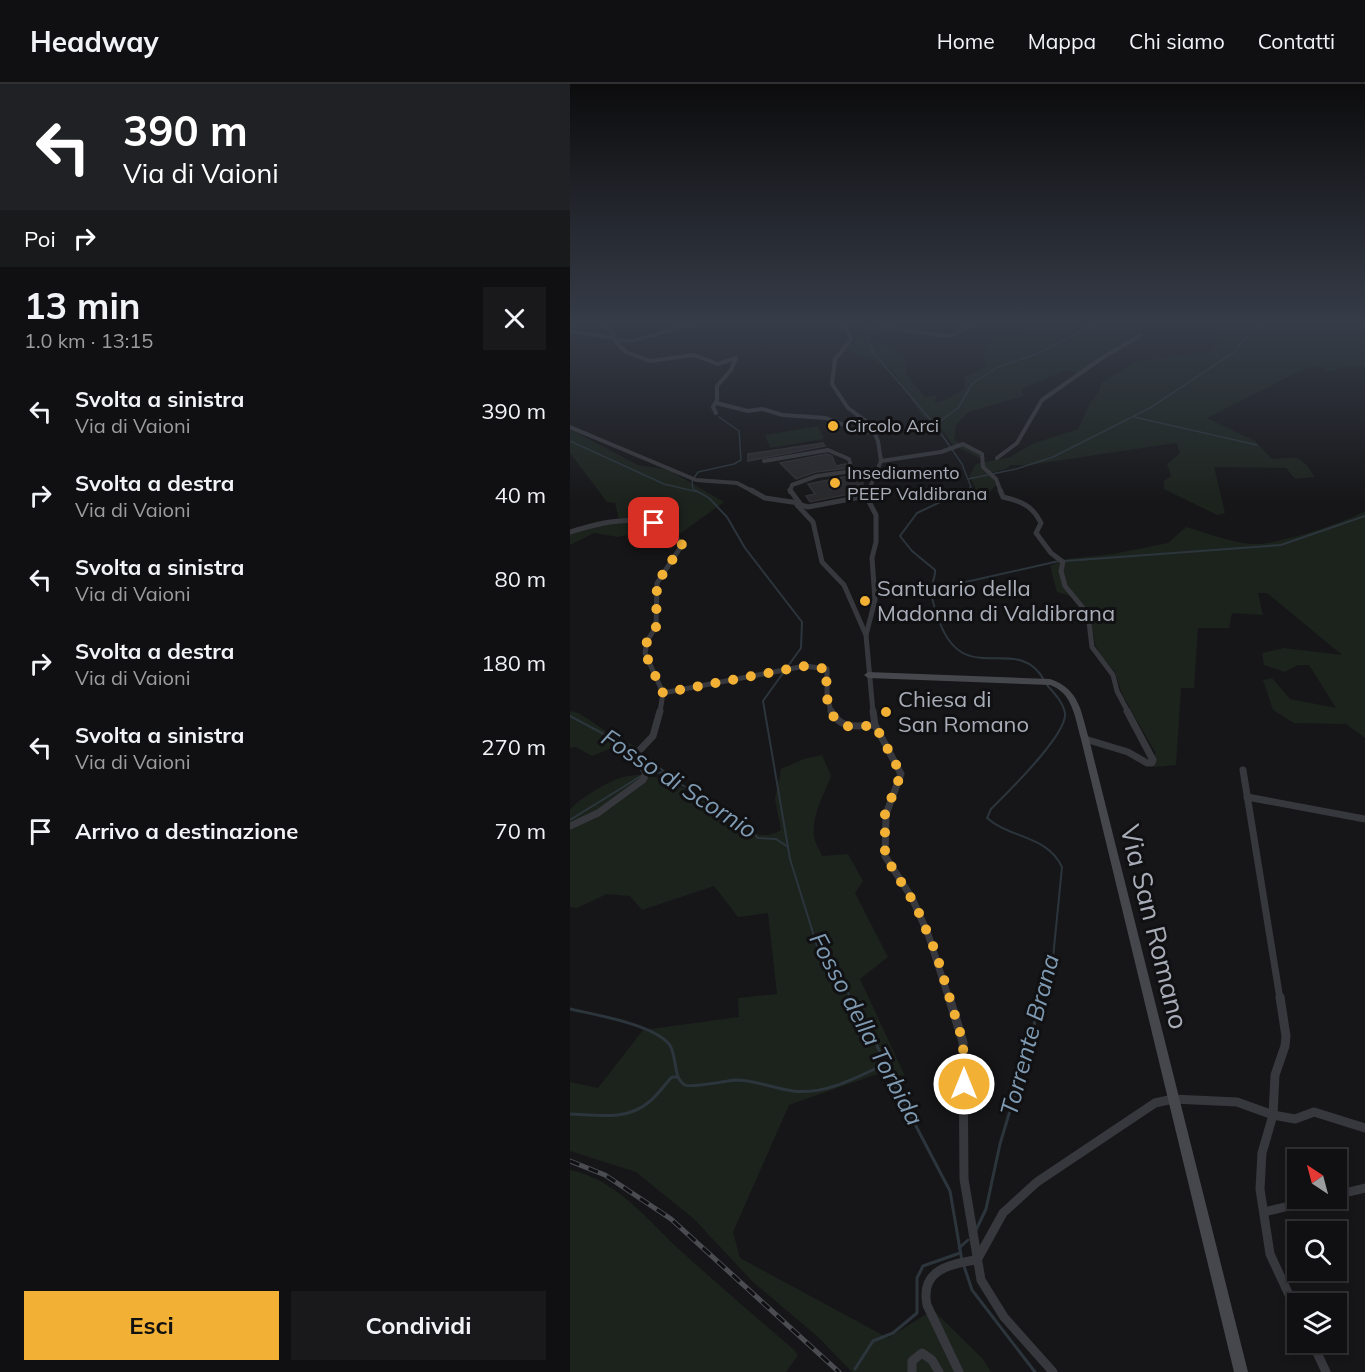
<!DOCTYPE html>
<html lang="it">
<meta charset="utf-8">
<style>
:root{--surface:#101012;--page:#19191b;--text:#f1f3f6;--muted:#9c9d9f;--line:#303032;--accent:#f2b134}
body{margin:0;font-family:Mulish,sans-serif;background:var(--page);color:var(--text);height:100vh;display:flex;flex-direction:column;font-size:22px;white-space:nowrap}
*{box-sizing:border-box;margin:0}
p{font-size:20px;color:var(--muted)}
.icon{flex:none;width:33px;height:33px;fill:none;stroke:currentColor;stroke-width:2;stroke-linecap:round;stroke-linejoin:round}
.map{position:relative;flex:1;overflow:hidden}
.details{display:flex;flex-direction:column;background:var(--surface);width:570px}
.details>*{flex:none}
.hud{background:#202124;color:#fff;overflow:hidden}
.needle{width:39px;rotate:324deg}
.buttons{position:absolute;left:717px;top:1065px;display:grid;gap:12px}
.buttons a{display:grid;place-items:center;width:60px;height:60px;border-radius:0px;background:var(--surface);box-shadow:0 3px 9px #0003,0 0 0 2px var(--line);font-size:30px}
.pin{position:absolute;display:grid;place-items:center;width:51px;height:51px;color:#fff;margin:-26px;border-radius:12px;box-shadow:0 3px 9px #0006}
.me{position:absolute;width:66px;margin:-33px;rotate:0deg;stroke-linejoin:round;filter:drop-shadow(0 0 4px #0008)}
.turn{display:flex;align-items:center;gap:21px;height:126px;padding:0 24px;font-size:27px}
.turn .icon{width:78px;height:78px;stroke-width:2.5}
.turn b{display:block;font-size:42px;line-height:51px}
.then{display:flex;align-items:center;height:57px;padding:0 24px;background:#0003;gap:12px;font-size:22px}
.round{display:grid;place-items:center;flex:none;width:63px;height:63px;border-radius:0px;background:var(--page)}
.headline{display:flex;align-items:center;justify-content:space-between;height:102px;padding:0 24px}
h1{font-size:36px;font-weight:700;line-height:45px}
.button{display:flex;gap:12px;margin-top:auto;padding:12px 24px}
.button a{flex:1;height:69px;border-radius:0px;background:var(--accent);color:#111;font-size:24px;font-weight:700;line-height:69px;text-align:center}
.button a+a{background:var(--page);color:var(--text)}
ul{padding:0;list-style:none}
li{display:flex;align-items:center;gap:18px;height:84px;padding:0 24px}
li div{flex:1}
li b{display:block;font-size:22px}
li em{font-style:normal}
header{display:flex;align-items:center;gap:36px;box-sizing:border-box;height:84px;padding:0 30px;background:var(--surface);border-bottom:2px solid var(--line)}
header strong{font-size:28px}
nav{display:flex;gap:33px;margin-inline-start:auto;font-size:21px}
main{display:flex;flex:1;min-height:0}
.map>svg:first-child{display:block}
.green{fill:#1c231d}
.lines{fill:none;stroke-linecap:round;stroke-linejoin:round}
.stream-far2{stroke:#2c353c;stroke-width:1.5}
.stream-far1{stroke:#2c353c;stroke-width:2}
.stream{stroke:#2c353c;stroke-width:3}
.building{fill:#29292c;stroke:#303034;stroke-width:1.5}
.street-far3{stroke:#37383d;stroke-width:4}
.street-far2{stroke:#37383d;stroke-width:5}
.street-far1{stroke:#37383d;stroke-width:7}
.street{stroke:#37383d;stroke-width:9}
.secondary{fill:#45474d;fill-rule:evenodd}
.rail-casing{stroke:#4a4c52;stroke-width:5}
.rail{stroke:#111113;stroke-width:3;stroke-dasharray:10;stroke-linecap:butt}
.route{stroke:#f2b134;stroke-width:10;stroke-dasharray:0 18}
.poi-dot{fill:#f2b134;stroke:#111113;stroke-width:2}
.labels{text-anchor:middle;stroke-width:6;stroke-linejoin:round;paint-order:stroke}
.far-poi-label{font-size:18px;fill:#a8adb8;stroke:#111113;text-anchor:start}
.poi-label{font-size:22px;fill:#a8adb8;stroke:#111113;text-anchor:start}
.water-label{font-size:24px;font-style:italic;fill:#7f9bb3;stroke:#111113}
.near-street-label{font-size:27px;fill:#a8adb8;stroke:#111113}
</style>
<header>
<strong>Headway</strong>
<nav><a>Home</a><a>Mappa</a><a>Chi siamo</a><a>Contatti</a></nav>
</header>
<main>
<section class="details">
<div class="hud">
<div class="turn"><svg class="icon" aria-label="left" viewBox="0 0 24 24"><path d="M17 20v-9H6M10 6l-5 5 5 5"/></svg><div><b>390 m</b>Via di Vaioni</div></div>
<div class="then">Poi<svg class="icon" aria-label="right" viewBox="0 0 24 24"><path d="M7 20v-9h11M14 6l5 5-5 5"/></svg></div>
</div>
<div class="headline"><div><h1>13 min</h1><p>1.0 km · 13:15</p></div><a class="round"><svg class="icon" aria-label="close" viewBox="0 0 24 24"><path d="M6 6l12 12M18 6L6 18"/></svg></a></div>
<ul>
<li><svg class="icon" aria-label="left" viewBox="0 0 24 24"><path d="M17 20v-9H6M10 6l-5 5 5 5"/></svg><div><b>Svolta a sinistra</b><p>Via di Vaioni</p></div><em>390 m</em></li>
<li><svg class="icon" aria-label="right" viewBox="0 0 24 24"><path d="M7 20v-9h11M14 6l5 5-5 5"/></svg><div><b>Svolta a destra</b><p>Via di Vaioni</p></div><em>40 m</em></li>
<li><svg class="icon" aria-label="left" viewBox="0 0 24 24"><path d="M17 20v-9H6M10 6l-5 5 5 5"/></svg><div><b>Svolta a sinistra</b><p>Via di Vaioni</p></div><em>80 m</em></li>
<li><svg class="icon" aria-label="right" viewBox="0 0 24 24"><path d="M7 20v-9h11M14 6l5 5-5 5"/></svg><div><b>Svolta a destra</b><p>Via di Vaioni</p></div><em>180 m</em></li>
<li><svg class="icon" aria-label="left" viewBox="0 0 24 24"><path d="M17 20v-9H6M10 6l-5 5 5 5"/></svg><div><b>Svolta a sinistra</b><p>Via di Vaioni</p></div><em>270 m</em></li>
<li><svg class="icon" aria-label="arrive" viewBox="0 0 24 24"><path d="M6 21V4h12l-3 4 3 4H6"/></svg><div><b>Arrivo a destinazione</b></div><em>70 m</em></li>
</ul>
<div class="button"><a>Esci</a><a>Condividi</a></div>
</section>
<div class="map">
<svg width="795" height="1288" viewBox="0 0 795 1288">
<rect width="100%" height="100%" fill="#161618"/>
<!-- green -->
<g class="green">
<path d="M302 238H313V244L301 254C314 266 325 262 336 274V290L355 313 366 311 365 319 378 315 395 304 394 294 416 282 413 271 423 252H447L469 242 470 238H593L574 246 506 289 497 286 451 305 454 312 398 328 386 341 384 356 411 372 409 374 382 360 370 343 352 332 322 285 278 266 285 255 293 253Z"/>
<path d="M643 238H795V282L772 283 760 288 749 282 732 286 637 334 685 357 702 375C729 373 730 370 745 393L725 395 716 384 644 383 655 429 647 431 594 405V397L601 392 597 380 610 369 606 359 459 381H441L436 385 421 389 426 401 410 418 401 416 405 403 399 392 406 380 440 373 462 360 508 345 521 317 529 308 531 299 566 277 640 268 653 257 640 255 651 241 638 240Z"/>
<polygon points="248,342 254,355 200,364 195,351"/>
<polygon points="0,345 68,381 99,386 154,418 104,454 85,446 48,453 24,449 0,461 0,446 28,437 49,435 45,419 37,418 0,369"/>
<path d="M795 427V654L776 640 724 639 703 626 693 596 702 594 720 615 766 624 739 581H728L714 588 694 581 692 569 714 564 772 571 697 509H688L693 531 662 529 659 544H628L624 604H611L606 681 584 683 585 668 552 610 545 588 531 572 525 560 520 531 507 514 487 508 480 482 496 475 543 470 598 459 616 443C634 448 666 460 684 460 707 461 774 439 795 427Z"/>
<polygon points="0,627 9,629 40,650 67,663 58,670 42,664 22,672 6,663 0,664"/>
<path d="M252 671 261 692C254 711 241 732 244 753 245 759 250 766 252 772L278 770 293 797 285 809 318 873 290 895 335 992 310 989 219 1021 163 1148 170 1174 318 1254 363 1226 413 1275 421 1288H282L247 1252 182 1197 124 1135 66 1088 0 1067V998L28 1004 73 946 169 933 168 914 207 910 198 829 168 833 144 802 72 826 60 812 37 810 7 824 0 823V726C8 716 18 711 29 704 62 685 78 689 111 703 121 708 133 711 141 717 160 733 185 763 211 746L205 715 211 685 234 675Z"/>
<path d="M0 1086C47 1095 80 1139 113 1169 150 1202 187 1234 224 1266L228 1271 216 1288H0Z"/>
</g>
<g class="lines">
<!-- stream-far2 -->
<g class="stream-far2">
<polyline points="297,238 295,246 303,268 365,341 392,380 401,403 394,408"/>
<polyline points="564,333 687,361"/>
<polyline points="365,341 388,324 402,300 426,284 469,269 528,238"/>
<polyline points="0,357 94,400 128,408"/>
<polyline points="398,395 446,385 483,373 580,324 663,269 679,249 695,238"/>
<polyline points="123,405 122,397 128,388 164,380 171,376 169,347 149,333"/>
</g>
<!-- stream-far1 -->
<g class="stream-far1">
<polyline points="125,406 139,414 157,433 175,464 232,538 231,564 193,617 220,775 248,865 282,915"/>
<path d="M396 406 347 429 330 452 342 467 365 486C366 494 360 501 361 508 362 518 367 530 370 539 395 605 447 548 474 596"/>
<polyline points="495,477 711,461 795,432"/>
<polyline points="360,506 489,477"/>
<polyline points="0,632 75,672 107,698 170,735 188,754 206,755 218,763"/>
<polyline points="76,691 94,688"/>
<polyline points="0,736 71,692"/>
<path d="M470 915 482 884 492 783C477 751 441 755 417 734L421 725C437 709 498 650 495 629 493 618 484 609 477 601"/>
</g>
<!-- stream -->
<g class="stream">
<polyline points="281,913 295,935 325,1002 380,1107 392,1177"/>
<path d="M0 925C26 931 82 940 99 960 108 972 102 994 115 1001 121 1004 155 997 165 996 185 996 203 1004 223 1007 255 1011 288 993 315 980"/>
<path d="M0 1030C27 1031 57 1037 79 1018 88 1011 94 1001 102 993H107"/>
<polyline points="406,1146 416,1125 430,1060 456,973 471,913"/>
<polyline points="389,1164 398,1156"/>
<polyline points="394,1182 402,1206 465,1288"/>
<polyline points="285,1285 303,1257 323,1249 347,1229 347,1194 353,1182 390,1169"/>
</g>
</g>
<!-- building -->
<g class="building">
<polygon points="253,359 255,362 178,377 178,370"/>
<polygon points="257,370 262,372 266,382 276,380 277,384 246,388 226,395 210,379"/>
<polygon points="279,392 292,392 293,401 279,402 280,410 240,418 236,412 245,410 238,400"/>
</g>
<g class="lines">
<!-- street-far3 -->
<g class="street-far3">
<polyline points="30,238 44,251 44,256 56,268 80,277 124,271 148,280 166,274 161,286 147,302 147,316 143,323 146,329"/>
<polyline points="270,238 279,248 281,256 265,275 262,300 278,324 300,340 308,357 311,377 298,408"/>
<polyline points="316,238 316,244 375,252 383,251 407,238"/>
<polyline points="0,247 43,254"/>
<polyline points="45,256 62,257 131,238"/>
<polyline points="146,319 178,327 192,325 213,331 256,334 274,341 284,349 304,348"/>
<polyline points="0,343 126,396 167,399 184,408"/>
<polyline points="427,374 447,359 472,316 532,274 571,251"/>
<polyline points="194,377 258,366 279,375 282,387 247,392 222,401 220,408"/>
<polyline points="311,377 371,368 393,360 412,370 413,383 426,395 431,408"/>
</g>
<!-- street-far2 -->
<g class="street-far2">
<polyline points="181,406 195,414 229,419"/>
<polyline points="220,406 231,421 238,423 296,412"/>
<polyline points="298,406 296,412 306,431 306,458 302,474 305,516 296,551 303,628"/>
<path d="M430 406 433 413C451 417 463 422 471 439L466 449 481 469 493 478 491 487 495 502 518 530 522 563 543 591 547 607 558 628"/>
<polyline points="227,421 243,438 252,478 274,501 296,551"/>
<path d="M0 448C38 436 85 425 112 461L87 499 86 543 77 557 75 569 93 609"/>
<polyline points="90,628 93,609 235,582 257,585 257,611 261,628"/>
</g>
<!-- street-far1 -->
<g class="street-far1">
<path d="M261 627C271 646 286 642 305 641"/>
<polyline points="303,627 305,641 331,690 316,730 315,772 342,814 358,850 379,915"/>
<polyline points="515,655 558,668 577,679 582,679 583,676 557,627"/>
<polyline points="673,686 710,915"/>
<polyline points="677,713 795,735"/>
<polyline points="0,742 28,729 73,696 76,689 66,674 67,669 83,652 90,627"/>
</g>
<!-- street -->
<g class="street">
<polyline points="379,913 393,958 394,1095 411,1196 434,1233 483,1288"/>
<polyline points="710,913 716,952 715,962 705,991 703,1031 692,1069 690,1105 700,1170 728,1230"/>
<polyline points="766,1111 795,1104"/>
<polyline points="694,1128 752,1114"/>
<polyline points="407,1176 433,1129 467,1098 585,1019 603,1015 667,1018 703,1031 725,1035 744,1028 795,1044"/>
<polyline points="742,1258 756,1288"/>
<polyline points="342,1288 342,1277 352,1269 362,1276 369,1288"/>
<path d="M389 1288 357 1221C350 1187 378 1180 406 1176"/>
</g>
<!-- secondary -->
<path class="secondary" d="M298 588 480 595C510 605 511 628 519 655L678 1288H664L511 655C505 634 503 609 480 601L298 594 294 591Z"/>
<!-- rail casing -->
<g class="rail-casing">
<polyline id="rail" points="0,1077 35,1091 101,1135 269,1288"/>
</g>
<!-- rail -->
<use href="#rail" class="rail"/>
</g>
<!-- sky -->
<linearGradient id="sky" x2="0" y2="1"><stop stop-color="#0c0c0d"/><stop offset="0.57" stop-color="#363c48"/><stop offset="1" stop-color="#363c48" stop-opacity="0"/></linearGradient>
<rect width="795" height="419" fill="url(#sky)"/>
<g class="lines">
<!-- route -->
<path class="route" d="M84 439C97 445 105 448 112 461L87 499 86 543 77 557 75 569 93 609 235 582 257 585C256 605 253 639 282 643 289 644 298 641 305 641L331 690 315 730V772L346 822 366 869 393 958 394 1000"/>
</g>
<!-- markers -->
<g class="poi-dot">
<circle cx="263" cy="342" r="6"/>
<circle cx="265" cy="399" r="6"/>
<circle cx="295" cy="517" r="6"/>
<circle cx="316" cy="628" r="6"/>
</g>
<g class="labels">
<!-- far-poi labels -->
<g class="far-poi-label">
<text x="275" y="348">Circolo Arci</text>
<text x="277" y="395">Insediamento<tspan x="277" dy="21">PEEP Valdibrana</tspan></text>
</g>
<!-- poi labels -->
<g class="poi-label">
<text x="307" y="512">Santuario della<tspan x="307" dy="25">Madonna di Valdibrana</tspan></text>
<text x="328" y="623">Chiesa di<tspan x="328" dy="25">San Romano</tspan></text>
</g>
<!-- water labels -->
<g class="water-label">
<text transform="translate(109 700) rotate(33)" y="8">Fosso di Scornio</text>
<text transform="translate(296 945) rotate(62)" y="8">Fosso della Torbida</text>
<text transform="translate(460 951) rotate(-75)" y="8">Torrente Brana</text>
</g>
<!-- near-street labels -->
<g class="near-street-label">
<text transform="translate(584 843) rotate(76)" y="9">Via San Romano</text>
</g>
</g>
</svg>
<div class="buttons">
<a><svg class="needle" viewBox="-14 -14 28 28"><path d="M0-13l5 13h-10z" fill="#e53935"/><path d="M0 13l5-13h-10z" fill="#9c9d9f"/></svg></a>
<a><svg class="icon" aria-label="search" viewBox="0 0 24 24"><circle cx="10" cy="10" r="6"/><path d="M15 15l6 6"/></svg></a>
<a><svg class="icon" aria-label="layers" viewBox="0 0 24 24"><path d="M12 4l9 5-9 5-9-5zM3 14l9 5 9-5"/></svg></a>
</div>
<div class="pin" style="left:84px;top:439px;background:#d93025"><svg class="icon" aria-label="arrive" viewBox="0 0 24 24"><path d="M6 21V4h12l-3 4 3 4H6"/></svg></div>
<svg class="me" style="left:394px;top:1000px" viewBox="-20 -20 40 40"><circle r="17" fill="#f2b134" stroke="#fff" stroke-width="3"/><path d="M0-11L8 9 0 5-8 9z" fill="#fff"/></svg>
</div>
</main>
